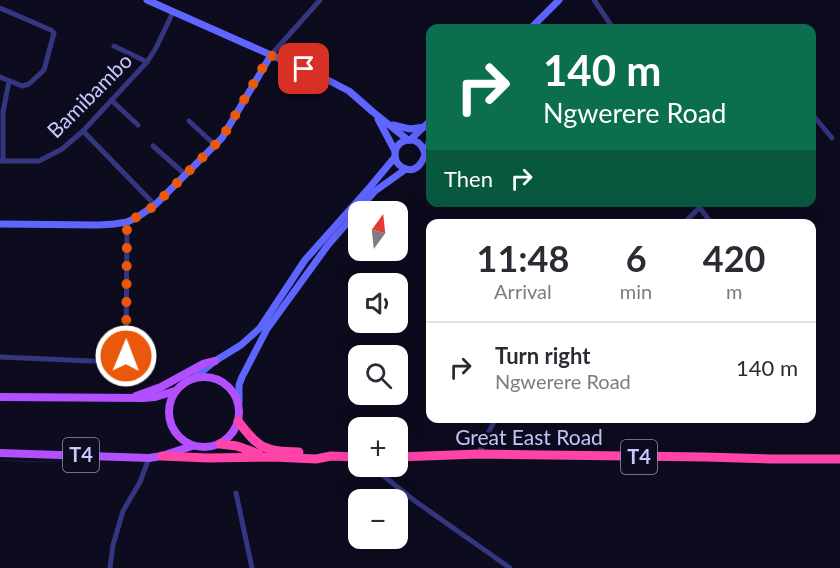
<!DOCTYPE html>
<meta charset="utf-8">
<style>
:root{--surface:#fff;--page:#f2f2f3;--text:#2b2b33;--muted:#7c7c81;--line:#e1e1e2}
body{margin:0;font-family:Lato,sans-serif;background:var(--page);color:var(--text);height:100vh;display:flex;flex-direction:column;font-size:22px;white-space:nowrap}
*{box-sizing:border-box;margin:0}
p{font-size:20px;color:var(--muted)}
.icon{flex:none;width:33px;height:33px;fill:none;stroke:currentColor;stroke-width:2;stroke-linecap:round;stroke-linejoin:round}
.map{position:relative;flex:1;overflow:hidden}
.side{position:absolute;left:426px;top:219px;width:390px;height:204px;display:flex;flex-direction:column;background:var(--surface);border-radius:12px;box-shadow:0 6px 24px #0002}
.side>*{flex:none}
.guide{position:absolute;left:426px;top:24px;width:390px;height:183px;border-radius:12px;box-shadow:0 6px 24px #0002;background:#0b6e4f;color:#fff;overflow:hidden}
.needle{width:39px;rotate:15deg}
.tools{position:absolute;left:348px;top:201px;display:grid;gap:12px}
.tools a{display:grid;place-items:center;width:60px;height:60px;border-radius:12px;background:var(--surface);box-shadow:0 6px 24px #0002;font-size:30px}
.pin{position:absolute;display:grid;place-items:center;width:51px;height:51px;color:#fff;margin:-26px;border-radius:12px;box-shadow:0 3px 9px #0006}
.me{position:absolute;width:66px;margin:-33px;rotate:1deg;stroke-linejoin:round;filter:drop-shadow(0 0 4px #0008)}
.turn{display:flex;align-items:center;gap:21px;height:126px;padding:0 18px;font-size:27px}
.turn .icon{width:78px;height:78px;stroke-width:2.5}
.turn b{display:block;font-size:42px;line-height:51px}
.then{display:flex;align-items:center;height:57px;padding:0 18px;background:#0003;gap:12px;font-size:22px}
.eta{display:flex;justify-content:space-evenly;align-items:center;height:102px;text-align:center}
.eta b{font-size:36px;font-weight:700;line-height:42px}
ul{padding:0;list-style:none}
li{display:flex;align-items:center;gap:18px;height:90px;padding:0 18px;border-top:2px solid var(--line)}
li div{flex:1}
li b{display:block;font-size:22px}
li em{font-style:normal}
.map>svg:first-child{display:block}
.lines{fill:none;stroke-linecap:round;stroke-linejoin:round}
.stream{stroke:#071d3b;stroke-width:1.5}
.street{stroke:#34367f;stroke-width:5}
.secondary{stroke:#5f65ff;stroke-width:7}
.primary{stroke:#b24fff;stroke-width:8}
.highway{stroke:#ff43a9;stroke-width:9}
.route{stroke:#ea580c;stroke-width:10;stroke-dasharray:0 18}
.labels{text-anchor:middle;stroke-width:6;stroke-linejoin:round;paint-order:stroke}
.shield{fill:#0d0b1e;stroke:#928fbc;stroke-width:1.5}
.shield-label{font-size:20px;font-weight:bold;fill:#cbc8ff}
.street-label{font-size:21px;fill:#cbc8ff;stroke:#0d0b1e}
</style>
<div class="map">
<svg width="840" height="568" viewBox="0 0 840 568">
<rect width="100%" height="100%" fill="#0d0b1e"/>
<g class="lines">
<!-- stream -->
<polyline class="stream" points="0,460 31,462 79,460"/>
<!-- street -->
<g class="street">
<polyline points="594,0 613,28"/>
<polyline points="0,8 51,30 54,33 44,70 29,84 22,86 0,77"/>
<polyline points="114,46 147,62"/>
<polyline points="271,55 320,0"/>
<polyline points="111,100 138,125"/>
<polyline points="812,114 832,138"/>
<polyline points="189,121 215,145"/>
<polyline points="83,131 155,205"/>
<polyline points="153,146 186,175"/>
<polyline points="0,161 39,161 62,149 83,131 147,62 156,48 173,12"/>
<polyline points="3,161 3,112 9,81"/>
<polyline points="700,208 712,224"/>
<polyline points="683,224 705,202"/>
<polyline points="0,357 114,362 119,361 124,359 126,352 127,222"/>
<polyline points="479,454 484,441 496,418"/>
<polyline points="381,466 381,474 386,478 415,501 510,568"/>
<polyline points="386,478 386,466"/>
<polyline points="236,493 252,568"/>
<polyline points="110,568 113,545 123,511 140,482 149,458"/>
</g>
<!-- secondary -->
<g class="secondary">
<polyline points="147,0 271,55 320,76 349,91 373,112 408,140"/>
<polyline points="531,28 559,0"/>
<polyline points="378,119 395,151"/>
<polyline points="393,125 410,129 424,127"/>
<polyline points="410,140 430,121"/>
<path d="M425 155C421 130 389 139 396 160 397 164 401 167 406 169 422 174 426 151 430 140"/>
<polyline points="0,224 99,225 114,224 127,222 136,218 155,205 222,138 271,55"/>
<polyline points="194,378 215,361 241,345 260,328 305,260 370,187 395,157"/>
<polyline points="239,402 239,385 242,377 267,329 328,245 375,191 406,169"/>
</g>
<!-- primary -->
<g class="primary">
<circle cx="204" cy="412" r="35"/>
<polyline points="136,396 161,387 203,364 215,361"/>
<polyline points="0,397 143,398 155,397 175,391"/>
<polyline points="0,453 149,458 162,456 192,446"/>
</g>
<!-- highway -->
<g class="highway">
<path d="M238 421C259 449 264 451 299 452"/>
<polyline points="220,444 237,446 259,454"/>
<polyline points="162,456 208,458 273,457 316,459 331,456 358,457"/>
<polyline points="398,457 479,454 705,457 772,459 840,459"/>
</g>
</g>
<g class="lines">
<!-- route -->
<polyline class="route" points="126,356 127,222 143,214 155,205 222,138 270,55 304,69"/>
</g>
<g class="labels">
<!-- shield labels -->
<g class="shield">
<rect x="63" y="438" width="36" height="34" rx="4.5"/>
<rect x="621" y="440" width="36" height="34" rx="4.5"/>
</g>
<g class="shield-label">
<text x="81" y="462">T4</text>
<text x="639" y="464">T4</text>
</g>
<!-- street labels -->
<g class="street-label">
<text transform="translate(90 96) rotate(-45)" y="7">Bamibambo</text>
<text x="529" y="445">Great East Road</text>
</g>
</g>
</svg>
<div class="tools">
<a><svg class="needle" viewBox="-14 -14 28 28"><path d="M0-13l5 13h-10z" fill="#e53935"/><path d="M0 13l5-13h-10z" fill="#7c7c81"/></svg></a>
<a><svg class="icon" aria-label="sound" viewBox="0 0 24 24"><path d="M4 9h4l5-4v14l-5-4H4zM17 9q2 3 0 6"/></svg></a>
<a><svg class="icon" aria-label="search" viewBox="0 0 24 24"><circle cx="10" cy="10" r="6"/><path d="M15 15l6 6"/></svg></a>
<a>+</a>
<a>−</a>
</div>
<div class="pin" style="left:304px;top:69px;background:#d93025"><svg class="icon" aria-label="arrive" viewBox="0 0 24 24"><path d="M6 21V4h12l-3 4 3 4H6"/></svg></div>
<svg class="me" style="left:126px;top:356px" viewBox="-20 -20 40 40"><circle r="17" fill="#ea580c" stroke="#fff" stroke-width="3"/><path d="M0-11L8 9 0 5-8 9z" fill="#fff"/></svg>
<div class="guide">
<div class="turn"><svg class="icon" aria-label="right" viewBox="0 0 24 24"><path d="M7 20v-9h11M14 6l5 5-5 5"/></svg><div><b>140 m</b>Ngwerere Road</div></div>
<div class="then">Then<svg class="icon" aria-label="right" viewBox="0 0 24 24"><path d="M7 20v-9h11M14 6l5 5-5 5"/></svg></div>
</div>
<section class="side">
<div class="eta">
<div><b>11:48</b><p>Arrival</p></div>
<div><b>6</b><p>min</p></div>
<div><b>420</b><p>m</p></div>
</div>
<ul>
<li><svg class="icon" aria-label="right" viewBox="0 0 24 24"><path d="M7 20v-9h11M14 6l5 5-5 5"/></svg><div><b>Turn right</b><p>Ngwerere Road</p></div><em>140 m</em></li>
</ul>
</section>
</div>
